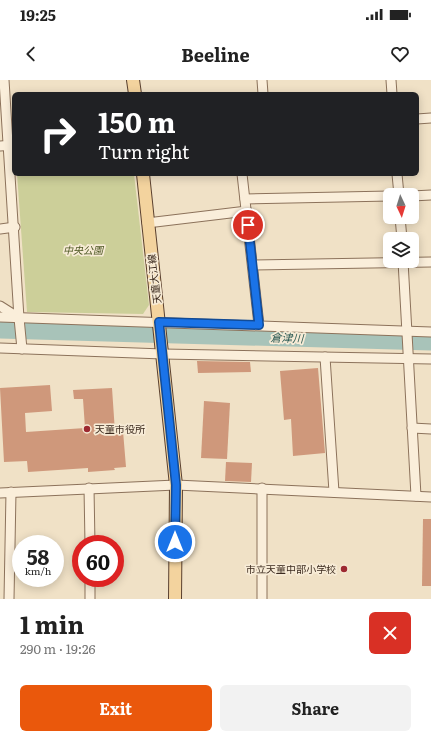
<!DOCTYPE html>
<meta charset="utf-8">
<style>
:root{--surface:#fff;--page:#f2f2f2;--text:#222;--muted:#767676;--accent:#ea580c}
body{margin:0;font-family:Literata,"Noto Sans JP",serif;background:var(--page);color:var(--text);height:100vh;display:flex;flex-direction:column;font-size:15px;white-space:nowrap}
*{box-sizing:border-box;margin:0}
p{font-size:13px;color:var(--muted)}
.icon{flex:none;width:22px;height:22px;fill:none;stroke:currentColor;stroke-width:2;stroke-linecap:round;stroke-linejoin:round}
.map{position:relative;height:519px;overflow:hidden}
.details{display:flex;flex-direction:column;background:var(--surface);flex:1}
.details>*{flex:none}
.guide{position:absolute;left:12px;top:12px;width:407px;height:84px;border-radius:6px;box-shadow:0 2px 10px #0003;background:#202124;color:#fff;overflow:hidden}
.needle{width:26px;rotate:176deg}
.tools{position:absolute;left:383px;top:108px;display:grid;gap:8px}
.tools a{display:grid;place-items:center;width:36px;height:36px;border-radius:6px;background:var(--surface);box-shadow:0 2px 10px #0003;font-size:20px}
.speed{position:absolute;left:12px;top:455px;display:flex;gap:8px;font-size:20px;font-weight:700;text-align:center}
.speed>*{display:grid;place-content:center;width:52px;height:52px;border-radius:50%;background:var(--surface);box-shadow:0 2px 10px #0003;line-height:1}
.speed small{font-size:10px;font-weight:400}
.speed .limit{border:6px solid #d22;background:#fff;color:#111}
.pin{position:absolute;display:grid;place-items:center;width:34px;height:34px;color:#fff;margin:-17px;border:2px solid #fff;border-radius:50%;box-shadow:0 1px 4px #0007}
.me{position:absolute;width:44px;margin:-22px;rotate:0deg;stroke-linejoin:round;filter:drop-shadow(0 0 3px #0008)}
.turn{display:flex;align-items:center;gap:14px;height:84px;padding:0 20px;font-size:18px}
.turn .icon{width:52px;height:52px;stroke-width:2.5}
.turn b{display:block;font-size:28px;line-height:34px}
.round{display:grid;place-items:center;flex:none;width:42px;height:42px;border-radius:6px;background:var(--page)}
.summary{display:flex;align-items:center;justify-content:space-between;height:68px;padding:0 20px}
h1{font-size:24px;font-weight:700;line-height:30px}
.action{display:flex;gap:8px;margin-top:auto;padding:8px 20px}
.action a{flex:1;height:46px;border-radius:6px;background:var(--accent);color:#fff;font-size:16px;font-weight:700;line-height:46px;text-align:center}
.action a+a{background:var(--page);color:var(--text)}
.status{display:flex;justify-content:space-between;align-items:center;height:28px;padding:0 20px;background:var(--surface);direction:ltr}
.status svg{height:11px;fill:currentColor}
header{display:flex;justify-content:space-between;align-items:center;height:52px;padding:0 20px;background:var(--surface);font-size:18px;font-weight:700}
.map>svg:first-child{display:block}
.green{fill:#cccf99}
.lines{fill:none;stroke-linecap:round;stroke-linejoin:round}
.river{stroke:#a8c3b9;stroke-width:17}
.building{fill:#cf987b}
.minor-casing{stroke:#8c725b;stroke-width:11}
.major-casing{stroke:#5a402f;stroke-width:14}
.minor{stroke:#faeeda;stroke-width:9}
.major{stroke:#f3d39e;stroke-width:12}
.route-casing{stroke:#114b97;stroke-width:10}
.route{stroke:#1a73e8;stroke-width:7}
.poi-dot{fill:#9d2931;stroke:#f7ebd6;stroke-width:1.5}
.labels{text-anchor:middle;stroke-width:3.5;stroke-linejoin:round;paint-order:stroke}
.park-label{font-size:10px;font-style:italic;fill:#4f5925;stroke:#f7ebd6}
.street-label{font-size:10px;fill:#3c2b1f;stroke:#f7ebd6}
.poi-label{font-size:10px;fill:#3c2b1f;stroke:#f7ebd6;text-anchor:start}
.water-label{font-size:11px;font-style:italic;fill:#2e5c56;stroke:#f7ebd6}
</style>
<div class="status"><b>19:25</b><svg viewBox="0 0 49 12"><path d="M0 12V9h3v3zM5 12V6h3v6zM10 12V3h3v9zM15 12V0h3v12zM26 1h20v11H26zM47 4h2v5h-2z"/></svg></div>
<header><svg class="icon" aria-label="back" viewBox="0 0 24 24"><path d="M15 5l-7 7 7 7"/></svg>Beeline<svg class="icon" aria-label="heart" viewBox="0 0 24 24"><path d="M12 20l-8-8c-3-5 5-10 8-4 3-6 11-1 8 4z"/></svg></header>
<div class="map">
<svg width="431" height="519" viewBox="0 0 431 519">
<rect width="100%" height="100%" fill="#f0e1c6"/>
<!-- green -->
<polygon class="green" points="17,94 134,94 149,225 143,234 27,232"/>
<g class="lines">
<!-- river -->
<polyline class="river" points="0,250 431,262"/>
</g>
<!-- building -->
<g class="building">
<polygon points="197,281 250,282 251,292 198,293"/>
<polygon points="318,288 325,373 293,376 291,339 284,340 280,291"/>
<polygon points="50,305 52,331 25,333 26,352 85,348 83,319 74,319 73,310 112,308 115,352 123,351 126,387 114,388 115,390 88,392 88,388 28,392 27,381 4,382 0,308"/>
<polygon points="204,321 230,323 227,379 201,378"/>
<polygon points="226,382 252,383 251,402 225,401"/>
<polygon points="423,439 431,439 431,506 422,506"/>
</g>
<g class="lines">
<!-- minor casing -->
<g class="minor-casing">
<g id="minor">
<polyline points="262,0 263,14"/>
<polyline points="391,0 392,14"/>
<polyline points="417,39 431,38"/>
<polyline points="0,66 14,65"/>
<polyline points="242,94 259,245"/>
<polyline points="397,94 399,115"/>
<polyline points="412,116 431,115"/>
<polyline points="245,119 390,116"/>
<polyline points="400,137 402,159"/>
<polyline points="147,143 247,131"/>
<polyline points="0,149 15,147"/>
<polyline points="403,181 416,416"/>
<polyline points="253,185 431,182"/>
<polyline points="0,226 19,238 4,0"/>
<polyline points="0,237 431,252"/>
<polyline points="19,238 22,269"/>
<polyline points="0,268 163,274 431,279"/>
<polyline points="325,277 334,412"/>
<polyline points="412,348 431,349"/>
<polyline points="89,408 90,464"/>
<polyline points="0,413 176,405 431,417"/>
<polyline points="90,498 90,519"/>
<polyline points="9,519 11,412"/>
<polyline points="262,519 262,408"/>
</g>
</g>
<!-- major casing -->
<g class="major-casing">
<g id="major">
<polyline points="133,0 135,14"/>
<polyline points="143,94 176,405 175,519"/>
</g>
</g>
<!-- minor -->
<use href="#minor" class="minor"/>
<!-- major -->
<use href="#major" class="major"/>
</g>
<g class="lines">
<!-- route casing -->
<g class="route-casing">
<polyline id="route" points="175,462 176,405 159,242 259,245 248,145"/>
</g>
<!-- route -->
<use href="#route" class="route"/>
</g>
<!-- markers -->
<g class="poi-dot">
<circle cx="87" cy="349" r="4"/>
<circle cx="344" cy="489" r="4"/>
</g>
<g class="labels">
<!-- park labels -->
<g class="park-label">
<text x="83" y="174">中央公園</text>
</g>
<!-- street labels -->
<g class="street-label">
<text transform="translate(154 199) rotate(-97)" y="4">天童大江線</text>
</g>
<!-- poi labels -->
<g class="poi-label">
<text x="95" y="353">天童市役所</text>
<text x="336" y="493" text-anchor="end">市立天童中部小学校</text>
</g>
<!-- water labels -->
<g class="water-label">
<text transform="translate(287 258) rotate(2)" y="4">倉津川</text>
</g>
</g>
</svg>
<div class="tools">
<a><svg class="needle" viewBox="-14 -14 28 28"><path d="M0-13l5 13h-10z" fill="#e53935"/><path d="M0 13l5-13h-10z" fill="#767676"/></svg></a>
<a><svg class="icon" aria-label="layers" viewBox="0 0 24 24"><path d="M12 4l9 5-9 5-9-5zM3 14l9 5 9-5"/></svg></a>
</div>
<div class="speed"><div>58<small>km/h</small></div><div class="limit">60</div></div>
<div class="pin" style="left:248px;top:145px;background:#d93025"><svg class="icon" aria-label="arrive" viewBox="0 0 24 24"><path d="M6 21V4h12l-3 4 3 4H6"/></svg></div>
<svg class="me" style="left:175px;top:462px" viewBox="-20 -20 40 40"><circle r="17" fill="#1a73e8" stroke="#fff" stroke-width="3"/><path d="M0-11L8 9 0 5-8 9z" fill="#fff"/></svg>
<div class="guide">
<div class="turn"><svg class="icon" aria-label="right" viewBox="0 0 24 24"><path d="M7 20v-9h11M14 6l5 5-5 5"/></svg><div><b>150 m</b>Turn right</div></div>
</div>
</div>
<section class="details">
<div class="summary"><div><h1>1 min</h1><p>290 m · 19:26</p></div><a class="round" style="background:#d93025;color:#fff"><svg class="icon" aria-label="close" viewBox="0 0 24 24"><path d="M6 6l12 12M18 6L6 18"/></svg></a></div>
<div class="action"><a>Exit</a><a>Share</a></div>
</section>
